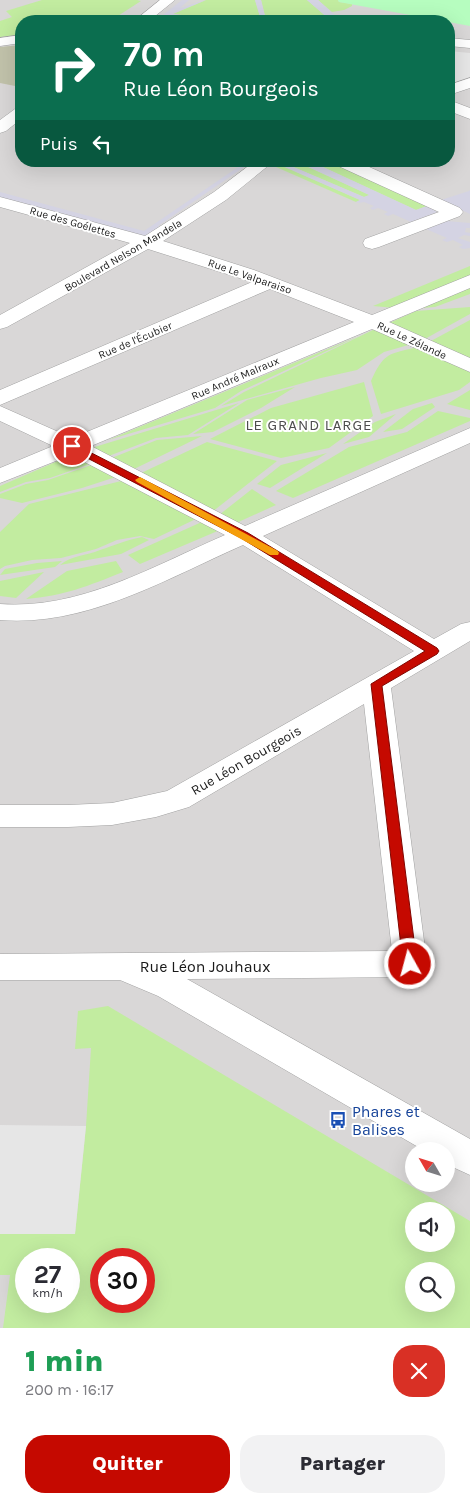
<!DOCTYPE html>
<html lang="fr">
<meta charset="utf-8">
<style>
:root{--surface:#fff;--page:#f2f2f3;--text:#2b2b33;--muted:#7c7c81;--accent:#c50900}
body{margin:0;font-family:Karla,sans-serif;background:var(--page);color:var(--text);height:100vh;display:flex;flex-direction:column;font-size:19px;white-space:nowrap}
*{box-sizing:border-box;margin:0}
p{font-size:16px;color:var(--muted)}
.icon{flex:none;width:28px;height:28px;fill:none;stroke:currentColor;stroke-width:2;stroke-linecap:round;stroke-linejoin:round}
.map{position:relative;height:1328px;overflow:hidden}
.drawer{display:flex;flex-direction:column;background:var(--surface);flex:1}
.drawer>*{flex:none}
.top-card{position:absolute;left:15px;top:15px;width:440px;height:152px;border-radius:20px;box-shadow:0 5px 20px #0002;background:#0b6e4f;color:#fff;overflow:hidden}
.needle{width:32px;rotate:309deg}
.tools{position:absolute;left:405px;top:1142px;display:grid;gap:10px}
.tools a{display:grid;place-items:center;width:50px;height:50px;border-radius:50%;background:var(--surface);box-shadow:0 5px 20px #0002;font-size:25px}
.speed{position:absolute;left:15px;top:1248px;display:flex;gap:10px;font-size:25px;font-weight:700;text-align:center}
.speed>*{display:grid;place-content:center;width:65px;height:65px;border-radius:50%;background:var(--surface);box-shadow:0 5px 20px #0002;line-height:1}
.speed small{font-size:12px;font-weight:400}
.speed .limit{border:8px solid #d22;background:#fff;color:#111}
.pin{position:absolute;display:grid;place-items:center;width:42px;height:42px;color:#fff;margin:-21px;border:2px solid #fff;border-radius:50%;box-shadow:0 1px 5px #0007}
.me{position:absolute;width:55px;margin:-28px;rotate:353deg;stroke-linejoin:round;filter:drop-shadow(0 0 4px #0008)}
.turn{display:flex;align-items:center;gap:18px;height:105px;padding:0 25px;font-size:22px}
.turn .icon{width:65px;height:65px;stroke-width:2.5}
.turn b{display:block;font-size:35px;line-height:42px}
.then{display:flex;align-items:center;height:48px;padding:0 25px;background:#0003;gap:10px;font-size:19px}
.round{display:grid;place-items:center;flex:none;width:52px;height:52px;border-radius:20px;background:var(--page)}
.head{display:flex;align-items:center;justify-content:space-between;height:85px;padding:0 25px}
h1{font-size:30px;font-weight:800;line-height:38px;color:#1e9e55}
.button{display:flex;gap:10px;margin-top:auto;padding:10px 25px}
.button a{flex:1;height:58px;border-radius:20px;background:var(--accent);color:#fff;font-size:20px;font-weight:800;line-height:58px;text-align:center}
.button a+a{background:var(--page);color:var(--text)}
.map>svg:first-child{display:block}
.residential{fill:#d9d7d7;fill-rule:evenodd}
.construction{fill:#c1c2aa}
.grass{fill:#c2eca0;fill-rule:evenodd}
.park{fill:#b6fdbf}
.parking{fill:#e6e6e6}
.plaza{fill:#d4d3e3}
.lines{fill:none;stroke-linecap:round;stroke-linejoin:round}
.minor-casing{stroke:#a1a1a1;stroke-width:1}
.minor{fill:#fff;fill-rule:evenodd}
.route{fill:#c50900;stroke:#800600}
.slow{fill:#f59e0b}
.labels{text-anchor:middle;stroke-width:4;stroke-linejoin:round;paint-order:stroke}
.far-street-label{font-size:11px;fill:#1a1a1a;stroke:#fff}
.street-label{font-size:14px;fill:#1a1a1a;stroke:#fff}
.neighbourhood-label{font-size:15px;letter-spacing:1px;fill:#4d4d4d;stroke:#fff}
.near-street-label{font-size:16px;fill:#1a1a1a;stroke:#fff}
.near-transit-label{font-size:16px;fill:#164399;stroke:#fff;text-anchor:start}
</style>
<div class="map">
<svg width="470" height="1328" viewBox="0 0 470 1328">
<rect width="100%" height="100%" fill="#ede9df"/>
<!-- residential -->
<path class="residential" d="M0 0H470V1328H0ZM21 21H449V161H21ZM414 1151H446V1184H414ZM414 1211H446V1244H414ZM26 1259H69V1301H26ZM101 1259H144V1301H101ZM414 1271H446V1304H414Z"/>
<!-- construction -->
<polygon class="construction" points="21,45 21,81 15,86 0,83 0,47"/>
<!-- grass -->
<g class="grass">
<polygon points="42,0 137,0 141,1 110,21 21,21 21,35 0,37 0,21 12,17 6,11"/>
<polygon points="206,0 255,0 261,20 215,19 172,14"/>
<polygon points="261,0 307,0 329,19 329,21 266,20"/>
<polygon points="318,0 338,0 339,2 352,4 352,6 344,10 332,12"/>
<polygon points="285,161 297,162 370,195 364,197 284,163"/>
<polygon points="310,161 328,161 427,206 416,210"/>
<polygon points="281,165 360,200 356,202 276,167"/>
<polygon points="470,266 470,276 395,308 373,306"/>
<polygon points="470,288 470,294 435,307 421,308"/>
<polygon points="470,307 470,314 423,340 387,324 416,311"/>
<polygon points="470,320 470,362 429,342"/>
<polygon points="377,328 412,344 384,352 357,370 321,378 221,406 244,392"/>
<polygon points="359,336 241,391 215,408 108,440"/>
<path d="M418 347 470 372V382L459 390 381 414 371 381C384 352 389 354 418 347Z"/>
<polygon points="364,382 373,416 329,448 281,458 210,439 271,408"/>
<polygon points="295,387 261,408 213,432 193,434 247,400"/>
<polygon points="470,390 470,410 447,404"/>
<polygon points="239,403 188,435 156,438 106,457 88,449"/>
<polygon points="432,403 435,407 402,429 383,432 413,409"/>
<polygon points="438,411 470,418 470,421 293,498 276,491 349,447 407,432"/>
<polygon points="396,414 369,437 343,444 375,422"/>
<polygon points="202,436 132,470 109,459 157,440"/>
<polygon points="207,442 277,461 212,512 139,474"/>
<polygon points="327,453 270,488 257,484 281,465"/>
<polygon points="74,454 93,463 50,478 26,482 0,492 0,486"/>
<polygon points="94,464 119,476 82,488 22,503 0,498 0,494 26,484 48,480"/>
<polygon points="125,480 198,518 154,539 140,536 117,540 96,549 61,558 32,560 5,566 0,569 0,532 29,504"/>
<polygon points="252,489 276,505 234,524 219,515"/>
<polygon points="204,521 220,530 140,564 128,555"/>
<path d="M142 537 149 540 121 554 60 565C72 555 86 556 100 550 115 545 127 540 142 537Z"/>
<polygon points="62,561 55,567 0,575 5,569 37,563"/>
<path d="M116 561 123 572C88 586 64 596 26 599L67 571Z"/>
<polygon points="44,572 16,598 0,596 0,581"/>
<path d="M108 1006 470 1221V1328H3L10 1275H0V1234H75L86 1126 91 1048 75 1049 78 1011ZM414 1211H446V1244H414ZM26 1259H69V1301H26ZM101 1259H144V1301H101ZM414 1271H446V1304H414Z"/>
</g>
<!-- park -->
<polygon class="park" points="338,0 470,0 470,26 339,2"/>
<!-- parking -->
<g class="parking">
<polygon points="449,51 470,53 470,78 449,84"/>
<polygon points="0,1125 86,1126 75,1234 0,1234"/>
</g>
<!-- plaza -->
<g class="plaza">
<polygon points="182,0 189,0 180,8 206,0 173,14 215,19 261,20 255,0 261,0 266,20 314,21 161,20 162,16"/>
<polygon points="307,0 318,0 339,19 338,21 329,21 329,19"/>
<polygon points="247,161 253,161 158,226 165,228 148,237 0,199 0,192 144,231"/>
<polygon points="285,161 284,163 364,197 369,195 296,161 310,161 416,210 427,206 437,212 411,222 393,214 388,216 384,214 388,212 378,208 373,210 370,208 374,206 364,202 359,203 356,202 360,200 273,162"/>
<polygon points="470,190 470,214 441,200 469,191"/>
<polygon points="446,221 470,223 470,228 466,228 465,232 470,233 470,236 464,235 458,238 470,242 470,248 463,249 459,247 463,245 453,240 447,242 442,240 447,238 426,229"/>
</g>
<g class="lines">
<!-- minor casing -->
<g class="minor-casing">
<g id="minor">
<polygon points="160,0 175,0 149,21 134,21"/>
<polygon points="21,35 21,43 0,46 0,38"/>
<polygon points="449,38 470,40 470,48 449,46"/>
<polygon points="470,78 470,88 449,95 449,85"/>
<polygon points="449,100 470,108 470,119 449,111"/>
<polygon points="21,107 21,119 6,131 0,133 0,120 15,109"/>
<path d="M255 161H274L226 200 163 241 254 270 372 315 470 275V288L389 322 470 358V372L372 329 91 446 245 526 470 428V443L263 536 434 639 461 624 470 622V641L391 688 427 964 422 973 410 977 187 979 470 1139V1175L446 1164V1151H425L158 996 120 980H0V954L392 951 364 704 189 807 156 817 112 825 68 827H0V805H68L112 803 167 791 414 651 243 545C166 579 86 627 0 620V604C80 610 153 566 225 535L71 455 0 483V468L53 446 0 421V406L72 438 354 322 270 289 0 405V390L252 282 148 249 7 327 0 329V315L130 243 0 207V197L145 236 214 192Z"/>
<polygon points="334,161 356,161 460,208 463,212 460,216 379,247 372,249 365,247 363,243 365,239 439,212 336,165"/>
</g>
</g>
<!-- minor -->
<use href="#minor" class="minor"/>
</g>
<!-- route -->
<polygon class="route" points="72,443 248,533 437,648 439,651 437,654 382,686 417,964 415,968 410,970 405,968 403,964 371,684 425,651 241,538 68,448 67,446"/>
<!-- slow -->
<polygon class="slow" points="140,477 278,551 279,553 278,555 270,555 137,482 135,480"/>
<!-- icons -->
<defs>
<g id="bus-bare" transform="scale(1.35)"><path d="M-5-6H5V4H4V6H2V4H-2V6H-4V4H-5ZM-3.5-4V0h7V-4ZM-3.5 1.2v1.5H-2V1.2ZM2 1.2v1.5H3.5V1.2Z" fill="#1a4fb4" stroke="#fff" stroke-width="2.5" paint-order="stroke"/></g>
</defs>
<g fill-rule="evenodd">
<use href="#bus-bare" x="338" y="1120"/>
</g>
<g class="labels">
<!-- far-street labels -->
<g class="far-street-label">
<text transform="translate(73 222) rotate(16)" y="4">Rue des Goélettes</text>
<text transform="translate(123 255) rotate(-30)" y="4">Boulevard Nelson Mandela</text>
<text transform="translate(250 276) rotate(19)" y="4">Rue Le Valparaiso</text>
<text transform="translate(135 340) rotate(-23)" y="4">Rue de l'Écubier</text>
<text transform="translate(412 340) rotate(25)" y="4">Rue Le Zélande</text>
<text transform="translate(235 378) rotate(-23)" y="4">Rue André Malraux</text>
</g>
<!-- street labels -->
<g class="street-label">
<text transform="translate(246 760) rotate(-30)" y="5">Rue Léon Bourgeois</text>
</g>
<!-- neighbourhood labels -->
<g class="neighbourhood-label">
<text x="309" y="430">LE GRAND LARGE</text>
</g>
<!-- near-street labels -->
<g class="near-street-label">
<text x="205" y="972">Rue Léon Jouhaux</text>
</g>
<!-- near-transit labels -->
<g class="near-transit-label">
<text x="352" y="1117">Phares et<tspan x="352" dy="18">Balises</tspan></text>
</g>
</g>
</svg>
<div class="tools">
<a><svg class="needle" viewBox="-14 -14 28 28"><path d="M0-13l5 13h-10z" fill="#e53935"/><path d="M0 13l5-13h-10z" fill="#7c7c81"/></svg></a>
<a><svg class="icon" aria-label="sound" viewBox="0 0 24 24"><path d="M4 9h4l5-4v14l-5-4H4zM17 9q2 3 0 6"/></svg></a>
<a><svg class="icon" aria-label="search" viewBox="0 0 24 24"><circle cx="10" cy="10" r="6"/><path d="M15 15l6 6"/></svg></a>
</div>
<div class="speed"><div>27<small>km/h</small></div><div class="limit">30</div></div>
<div class="pin" style="left:72px;top:446px;background:#d93025"><svg class="icon" aria-label="arrive" viewBox="0 0 24 24"><path d="M6 21V4h12l-3 4 3 4H6"/></svg></div>
<svg class="me" style="left:410px;top:964px" viewBox="-20 -20 40 40"><circle r="17" fill="#c50900" stroke="#fff" stroke-width="3"/><path d="M0-11L8 9 0 5-8 9z" fill="#fff"/></svg>
<div class="top-card">
<div class="turn"><svg class="icon" aria-label="right" viewBox="0 0 24 24"><path d="M7 20v-9h11M14 6l5 5-5 5"/></svg><div><b>70 m</b>Rue Léon Bourgeois</div></div>
<div class="then">Puis<svg class="icon" aria-label="left" viewBox="0 0 24 24"><path d="M17 20v-9H6M10 6l-5 5 5 5"/></svg></div>
</div>
</div>
<section class="drawer">
<div class="head"><div><h1>1 min</h1><p>200 m · 16:17</p></div><a class="round" style="background:#d93025;color:#fff"><svg class="icon" aria-label="close" viewBox="0 0 24 24"><path d="M6 6l12 12M18 6L6 18"/></svg></a></div>
<div class="button"><a>Quitter</a><a>Partager</a></div>
</section>
